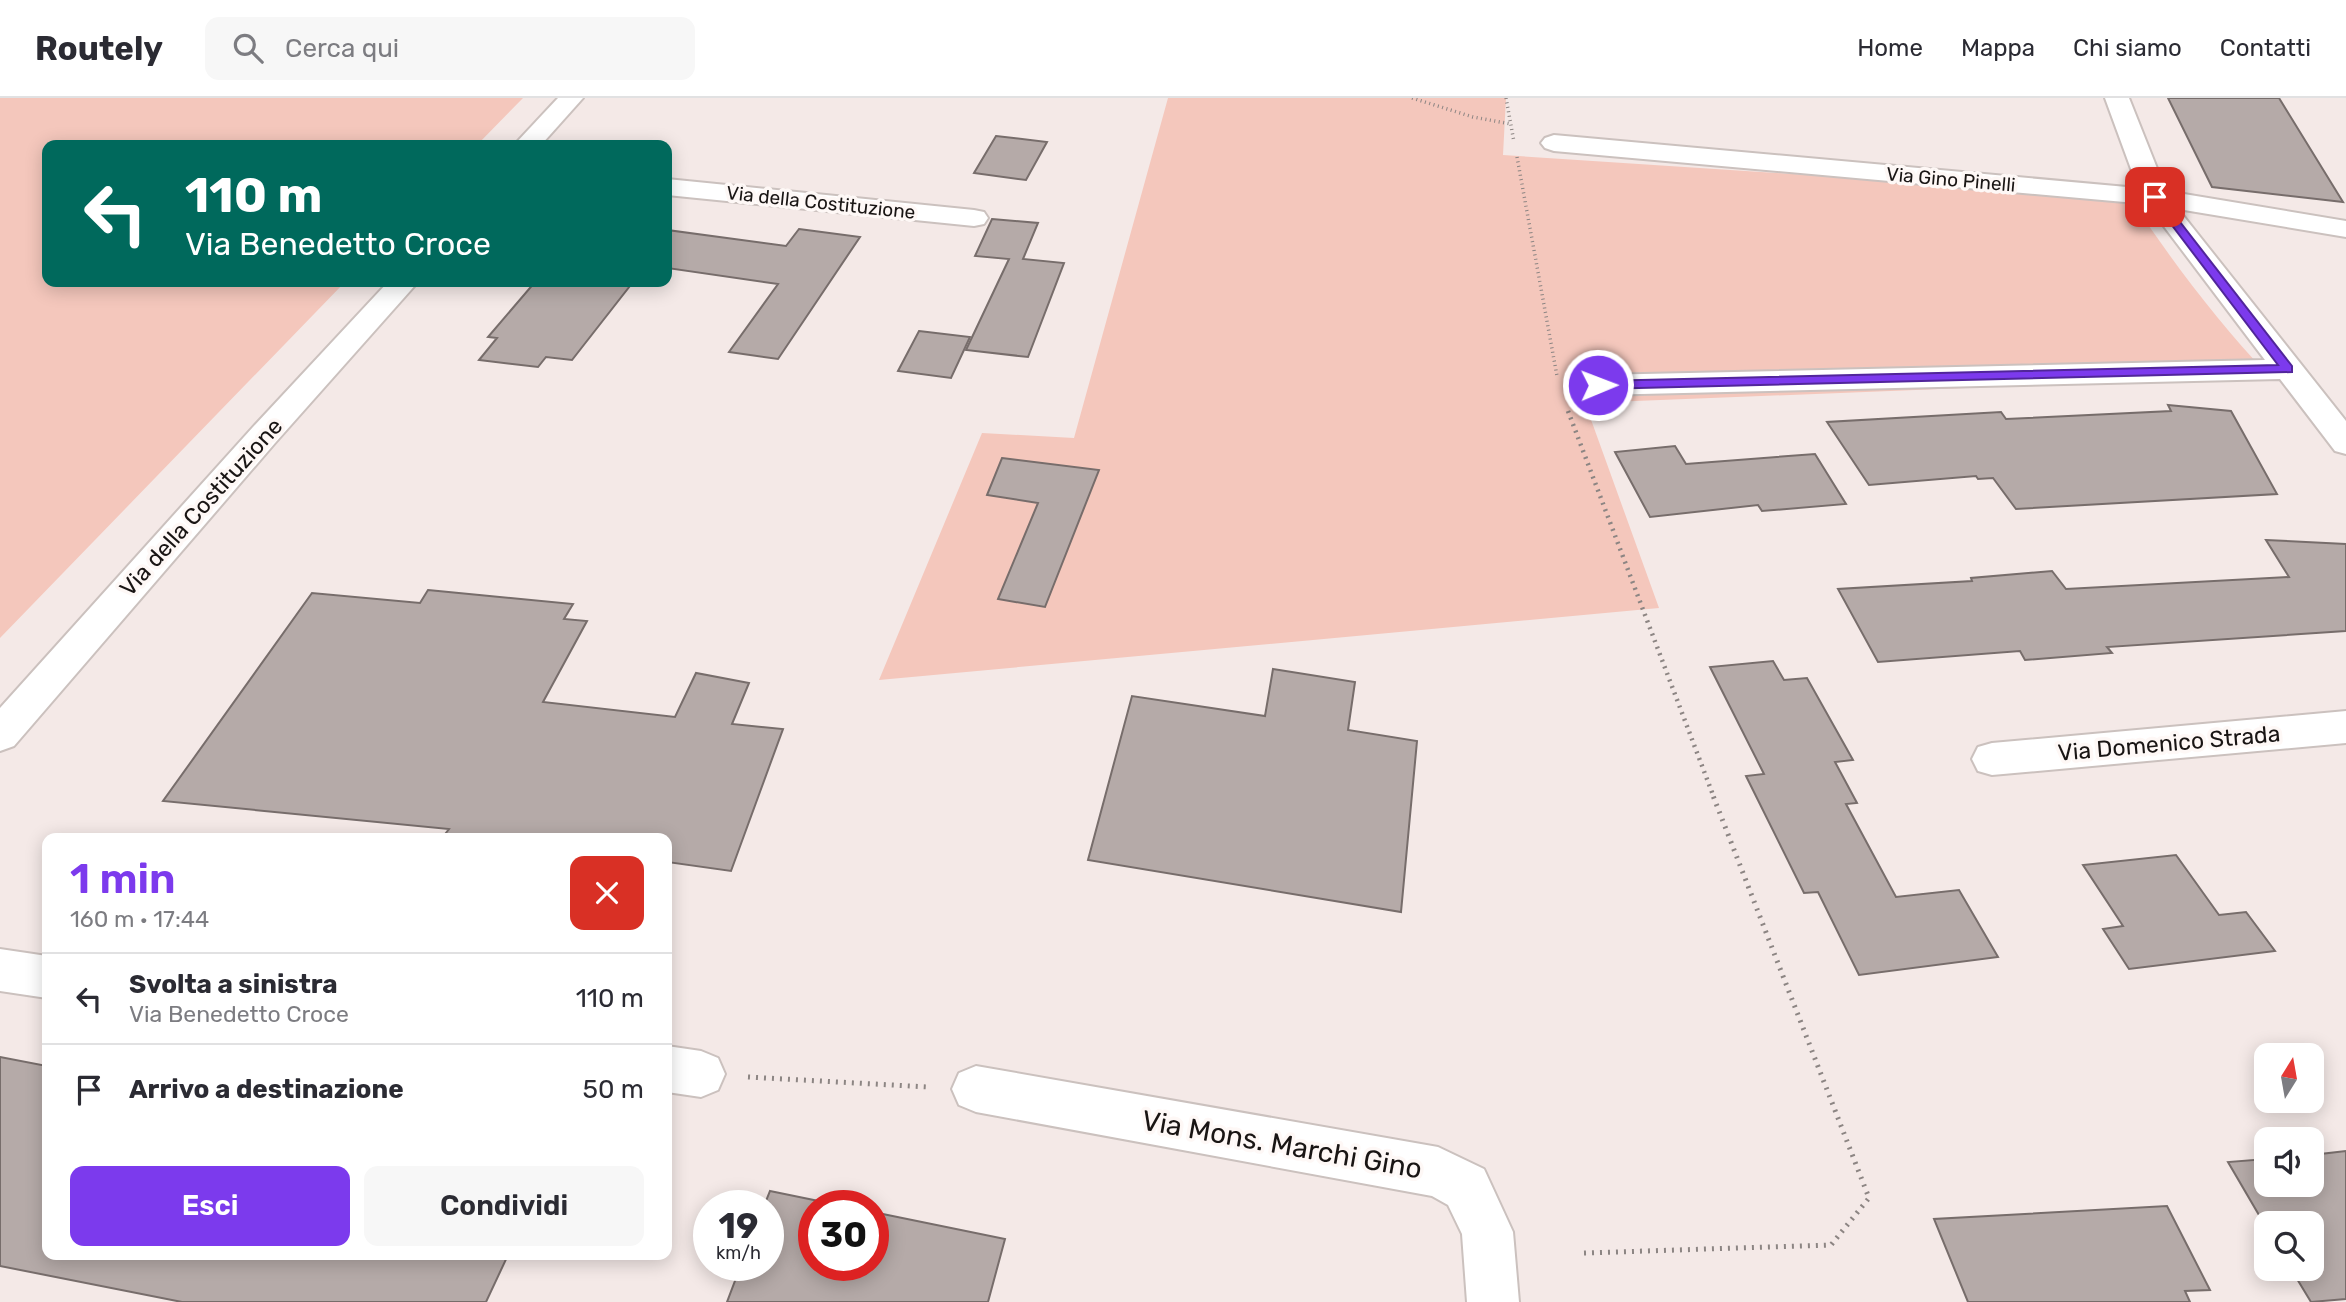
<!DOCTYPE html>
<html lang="it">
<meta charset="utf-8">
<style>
:root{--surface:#fff;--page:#f7f7f7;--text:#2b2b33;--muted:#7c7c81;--line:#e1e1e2;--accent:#7c3aed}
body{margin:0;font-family:Rubik,sans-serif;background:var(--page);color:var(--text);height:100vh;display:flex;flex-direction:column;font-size:26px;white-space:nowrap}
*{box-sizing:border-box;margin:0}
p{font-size:23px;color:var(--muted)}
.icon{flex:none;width:38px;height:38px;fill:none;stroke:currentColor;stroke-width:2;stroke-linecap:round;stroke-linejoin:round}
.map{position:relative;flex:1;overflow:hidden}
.drawer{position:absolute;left:42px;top:735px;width:630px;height:427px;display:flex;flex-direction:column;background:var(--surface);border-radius:14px;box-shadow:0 4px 18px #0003}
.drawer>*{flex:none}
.top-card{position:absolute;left:42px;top:42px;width:630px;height:147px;border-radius:14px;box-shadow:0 4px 18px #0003;background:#00695c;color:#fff;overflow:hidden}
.needle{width:46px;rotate:11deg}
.buttons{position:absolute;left:2254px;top:945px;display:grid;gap:14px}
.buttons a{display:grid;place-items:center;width:70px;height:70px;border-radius:14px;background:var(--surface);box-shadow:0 4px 18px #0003;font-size:35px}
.speed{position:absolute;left:693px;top:1092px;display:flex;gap:14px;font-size:35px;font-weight:700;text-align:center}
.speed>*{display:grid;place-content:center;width:91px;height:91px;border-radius:50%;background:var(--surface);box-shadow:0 4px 18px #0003;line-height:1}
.speed small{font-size:18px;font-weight:400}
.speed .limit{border:10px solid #d22;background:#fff;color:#111}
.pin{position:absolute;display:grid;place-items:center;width:60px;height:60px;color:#fff;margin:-30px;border-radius:14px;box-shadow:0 4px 10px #0006}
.me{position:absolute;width:77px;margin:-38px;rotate:89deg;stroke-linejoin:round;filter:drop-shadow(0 0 5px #0008)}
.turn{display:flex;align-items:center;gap:24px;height:147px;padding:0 28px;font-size:32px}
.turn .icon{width:91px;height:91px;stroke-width:2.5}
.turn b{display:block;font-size:49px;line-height:60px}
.round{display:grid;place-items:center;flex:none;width:74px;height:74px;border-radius:14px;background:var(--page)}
.overview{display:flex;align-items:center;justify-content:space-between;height:119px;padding:0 28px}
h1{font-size:42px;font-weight:600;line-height:52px;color:var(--accent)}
.button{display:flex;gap:14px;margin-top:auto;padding:14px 28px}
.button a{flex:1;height:80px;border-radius:14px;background:var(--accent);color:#fff;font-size:28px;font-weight:600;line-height:80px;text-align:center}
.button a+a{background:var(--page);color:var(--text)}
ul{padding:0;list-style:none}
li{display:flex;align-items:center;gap:21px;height:91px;padding:0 28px;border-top:2px solid var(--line)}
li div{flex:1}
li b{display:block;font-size:26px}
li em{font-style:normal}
header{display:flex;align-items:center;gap:42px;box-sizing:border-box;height:98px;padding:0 35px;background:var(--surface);border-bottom:2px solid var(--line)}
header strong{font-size:33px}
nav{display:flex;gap:38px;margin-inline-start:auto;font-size:24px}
.search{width:490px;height:63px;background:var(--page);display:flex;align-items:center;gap:18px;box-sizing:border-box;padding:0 24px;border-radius:14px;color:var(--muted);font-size:26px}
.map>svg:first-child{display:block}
.green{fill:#f4c7bc}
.building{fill:#b5aaa8;stroke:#776d6b;stroke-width:2}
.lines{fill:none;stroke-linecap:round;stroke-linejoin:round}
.minor-casing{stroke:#cbc1be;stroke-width:4}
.path-far2{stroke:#8c8583;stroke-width:3.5;stroke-dasharray:1 3.5;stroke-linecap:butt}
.path-far1{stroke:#8c8583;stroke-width:4.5;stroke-dasharray:2 5;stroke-linecap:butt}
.path{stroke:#8c8583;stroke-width:5;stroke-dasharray:2 6;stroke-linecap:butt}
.minor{fill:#fff;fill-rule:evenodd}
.route{fill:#7c3aed;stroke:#51269a;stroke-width:2}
.labels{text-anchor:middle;stroke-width:7;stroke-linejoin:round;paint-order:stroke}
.far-street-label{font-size:19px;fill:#191514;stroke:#fef8f6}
.street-label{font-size:23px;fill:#191514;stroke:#fef8f6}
.near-street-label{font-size:28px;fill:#191514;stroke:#fef8f6}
</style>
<header>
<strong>Routely</strong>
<div class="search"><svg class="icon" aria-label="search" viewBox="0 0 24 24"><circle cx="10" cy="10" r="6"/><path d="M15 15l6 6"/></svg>Cerca qui</div>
<nav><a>Home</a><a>Mappa</a><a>Chi siamo</a><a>Contatti</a></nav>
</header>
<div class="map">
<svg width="2346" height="1204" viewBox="0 0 2346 1204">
<rect width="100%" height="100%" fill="#f4e9e7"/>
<!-- green -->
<g class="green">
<polygon points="0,0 523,0 477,47 47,47 47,184 345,184 0,540"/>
<path d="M1168 0H1506L1503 57 2129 98C2170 161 2217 223 2269 278L1585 305 1659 510 879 582 982 335 1074 340Z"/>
</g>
<!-- building -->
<g class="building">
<polygon points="2168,0 2279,0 2343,104 2212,89"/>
<polygon points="996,38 1047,44 1026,82 974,75"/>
<polygon points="992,121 1038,125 1023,161 1064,165 1028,259 966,252 1009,161 975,158"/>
<polygon points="799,131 860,139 778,261 729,254 778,186 667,170 667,132 786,148"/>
<polygon points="535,184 633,184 572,262 546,259 538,269 479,262 497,240 488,239"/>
<polygon points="919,233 970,239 951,280 898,273"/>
<polygon points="2168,307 2231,313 2277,396 2016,411 1993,380 1978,381 1976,378 1869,387 1827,324 2001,314 2006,321 2171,313"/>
<polygon points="1675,348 1686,366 1815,356 1846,406 1762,413 1758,407 1650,419 1615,354"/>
<polygon points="1002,360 1099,372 1045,509 998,501 1038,405 987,397"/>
<polygon points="2266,442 2346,446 2346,533 2107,549 2112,555 2025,562 2020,553 1878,564 1838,491 1972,483 1971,480 2052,473 2066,491 2289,479"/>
<polygon points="428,492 573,506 564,521 587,523 543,604 675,619 696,575 749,585 732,626 783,631 731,773 667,764 667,740 442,740 449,731 163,703 312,495 420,505"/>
<polygon points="1773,563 1784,582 1807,580 1853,662 1835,664 1857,705 1846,706 1896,799 1959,792 1998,859 1859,877 1818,794 1804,795 1746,678 1764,676 1710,569"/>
<polygon points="1273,571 1355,584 1348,632 1417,643 1401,814 1088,762 1132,598 1265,618"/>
<polygon points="2176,757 2219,817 2246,814 2275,853 2129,871 2103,831 2123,828 2083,767"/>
<polygon points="0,959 47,968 47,1157 508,1157 486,1204 182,1204 0,1168"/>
<polygon points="2346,1053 2346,1201 2311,1204 2291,1171 2312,1171 2312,1125 2266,1125 2266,1129 2228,1064 2266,1061 2266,1087 2312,1087 2312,1057"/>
<polygon points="770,1093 843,1108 814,1108 814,1167 873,1167 873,1114 1005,1141 988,1204 727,1204 741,1167 768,1167 768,1108 764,1108"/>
<polygon points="2167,1108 2210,1192 2185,1193 2190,1204 1968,1204 1934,1121"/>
</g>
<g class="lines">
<!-- minor casing -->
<g class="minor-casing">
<g id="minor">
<polygon points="558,0 583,0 541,47 514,47"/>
<polygon points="2105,0 2129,0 2166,93 2346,123 2346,139 2178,111 2346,323 2346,356 2335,353 2280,281 1598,297 1587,294 1582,287 1587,280 1598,277 2265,262 2147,106 1554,53 1545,50 1541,45 1545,40 1554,37 2138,90"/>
<polygon points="667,81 974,112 984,114 988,120 984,126 974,128 667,97"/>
<polygon points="388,184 418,184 275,345 14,648 0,653 0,610 253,329"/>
<polygon points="2346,613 2346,645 1992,677 1978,673 1972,661 1978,649 1992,645"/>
<polygon points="0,851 47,858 47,900 0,893"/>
<polygon points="667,948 701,953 718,960 725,976 718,992 701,999 667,994"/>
<polygon points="976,968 1438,1049 1484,1071 1513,1134 1519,1204 1467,1204 1462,1136 1448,1107 1432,1098 976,1014 959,1007 952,991 959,975"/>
</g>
</g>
<!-- path-far2 -->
<g class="path-far2">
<polyline points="1412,0 1473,19 1511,26"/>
<polyline points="1506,0 1514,44"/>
<polyline points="1517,59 1557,278"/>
</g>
<!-- path-far1 -->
<polyline class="path-far1" points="1568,313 1713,697"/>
<!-- path -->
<g class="path">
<polyline points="748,979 928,989"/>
<polyline points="1584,1155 1831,1147 1869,1100 1712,695"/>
</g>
<!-- minor -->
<use href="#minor" class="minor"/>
</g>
<!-- route -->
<polygon class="route" points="2152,97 2159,97 2292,268 2292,274 1598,291 1591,287 1598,283 2278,267 2152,101"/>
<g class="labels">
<!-- far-street labels -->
<g class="far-street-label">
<text transform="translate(1951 81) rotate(5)" y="7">Via Gino Pinelli</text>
<text transform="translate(821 104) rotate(6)" y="7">Via della Costituzione</text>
</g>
<!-- street labels -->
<g class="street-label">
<text transform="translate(201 409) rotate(-48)" y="8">Via della Costituzione</text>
<text transform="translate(2169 645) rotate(-5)" y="8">Via Domenico Strada</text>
</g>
<!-- near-street labels -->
<g class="near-street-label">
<text transform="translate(1282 1046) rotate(10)" y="10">Via Mons. Marchi Gino</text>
</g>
</g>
</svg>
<div class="buttons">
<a><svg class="needle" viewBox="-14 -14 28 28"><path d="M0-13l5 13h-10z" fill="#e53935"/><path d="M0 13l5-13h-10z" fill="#7c7c81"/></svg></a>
<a><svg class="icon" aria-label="sound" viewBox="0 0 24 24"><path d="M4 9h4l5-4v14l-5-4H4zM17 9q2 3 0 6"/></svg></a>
<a><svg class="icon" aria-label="search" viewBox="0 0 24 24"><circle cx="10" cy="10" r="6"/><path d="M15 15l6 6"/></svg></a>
</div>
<div class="speed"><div>19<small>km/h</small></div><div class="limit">30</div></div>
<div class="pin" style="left:2155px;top:99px;background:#d93025"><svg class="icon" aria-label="arrive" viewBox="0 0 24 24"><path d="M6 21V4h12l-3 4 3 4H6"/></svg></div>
<svg class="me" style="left:1598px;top:287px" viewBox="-20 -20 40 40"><circle r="17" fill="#7c3aed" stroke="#fff" stroke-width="3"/><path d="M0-11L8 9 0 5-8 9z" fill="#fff"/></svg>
<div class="top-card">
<div class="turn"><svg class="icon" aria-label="left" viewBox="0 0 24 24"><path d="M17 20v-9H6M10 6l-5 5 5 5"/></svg><div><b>110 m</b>Via Benedetto Croce</div></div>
</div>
<section class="drawer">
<div class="overview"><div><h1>1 min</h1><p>160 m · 17:44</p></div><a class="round" style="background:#d93025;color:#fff"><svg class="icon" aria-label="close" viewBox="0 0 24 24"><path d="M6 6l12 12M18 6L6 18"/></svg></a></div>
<ul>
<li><svg class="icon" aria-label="left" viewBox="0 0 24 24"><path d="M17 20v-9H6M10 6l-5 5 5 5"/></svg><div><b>Svolta a sinistra</b><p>Via Benedetto Croce</p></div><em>110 m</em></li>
<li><svg class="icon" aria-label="arrive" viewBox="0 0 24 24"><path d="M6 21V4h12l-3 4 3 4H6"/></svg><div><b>Arrivo a destinazione</b></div><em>50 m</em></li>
</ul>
<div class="button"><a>Esci</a><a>Condividi</a></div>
</section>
</div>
